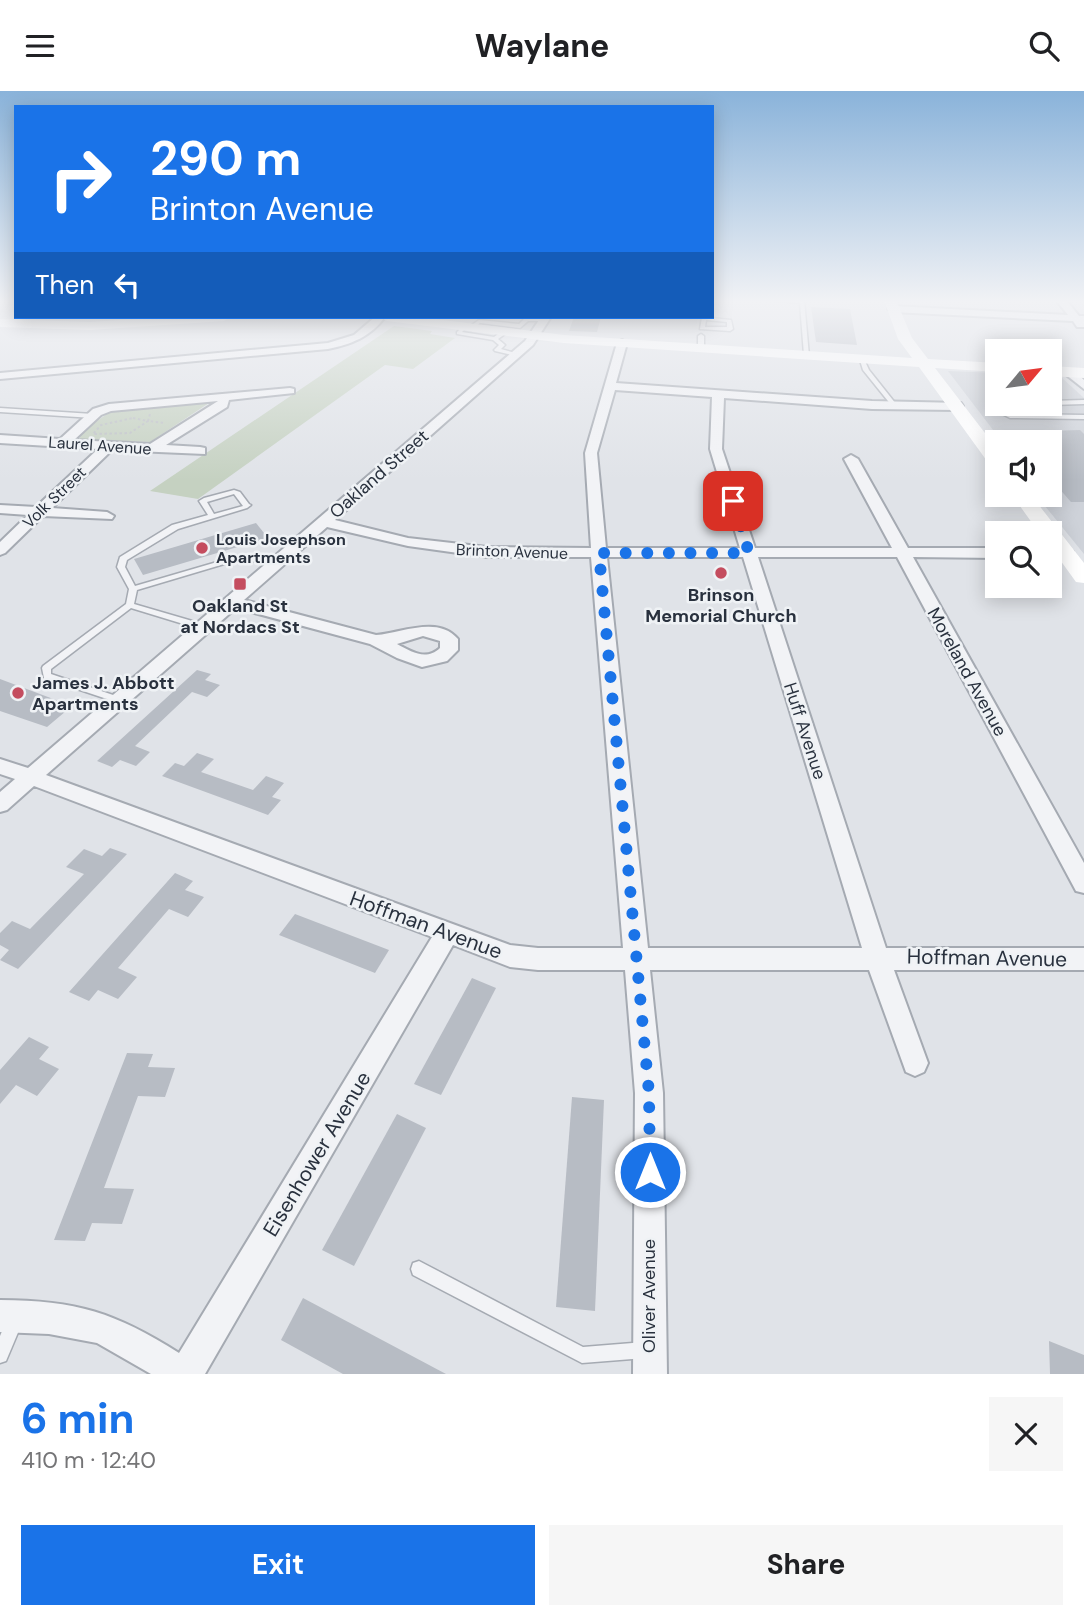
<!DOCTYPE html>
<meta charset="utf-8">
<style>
:root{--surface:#fff;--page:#f6f6f6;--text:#202124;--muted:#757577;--accent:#1a73e8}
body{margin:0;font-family:"DM Sans",sans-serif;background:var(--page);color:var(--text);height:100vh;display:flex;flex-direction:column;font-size:26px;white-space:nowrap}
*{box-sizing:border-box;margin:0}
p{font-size:23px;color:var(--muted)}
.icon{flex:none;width:38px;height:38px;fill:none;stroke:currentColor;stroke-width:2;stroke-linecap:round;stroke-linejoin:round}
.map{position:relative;height:1283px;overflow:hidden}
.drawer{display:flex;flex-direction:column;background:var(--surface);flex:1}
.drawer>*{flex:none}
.guide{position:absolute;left:14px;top:14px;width:700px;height:214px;border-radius:0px;box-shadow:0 4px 18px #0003;background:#1a73e8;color:#fff;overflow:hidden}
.needle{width:46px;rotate:61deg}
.buttons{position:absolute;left:985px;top:248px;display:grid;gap:14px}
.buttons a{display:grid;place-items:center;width:77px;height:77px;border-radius:0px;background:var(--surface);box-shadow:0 4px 18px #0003;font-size:35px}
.pin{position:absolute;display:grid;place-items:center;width:60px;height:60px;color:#fff;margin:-30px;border-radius:14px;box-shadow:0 4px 10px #0006}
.me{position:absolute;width:77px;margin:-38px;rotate:0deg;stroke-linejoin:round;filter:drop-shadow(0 0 5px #0008)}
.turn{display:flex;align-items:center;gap:24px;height:147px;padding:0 21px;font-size:32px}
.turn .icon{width:91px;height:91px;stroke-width:2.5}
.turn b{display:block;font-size:49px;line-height:60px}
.then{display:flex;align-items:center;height:66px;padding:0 21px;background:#0003;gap:14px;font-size:26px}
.round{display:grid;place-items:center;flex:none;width:74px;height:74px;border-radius:0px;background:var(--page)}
.summary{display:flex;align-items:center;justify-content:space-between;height:119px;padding:0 21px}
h1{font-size:42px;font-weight:700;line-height:52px;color:var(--accent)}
.button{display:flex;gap:14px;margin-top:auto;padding:14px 21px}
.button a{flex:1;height:80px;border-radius:0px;background:var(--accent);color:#fff;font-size:28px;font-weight:700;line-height:80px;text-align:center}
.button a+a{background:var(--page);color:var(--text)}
header{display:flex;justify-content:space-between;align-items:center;height:91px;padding:0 21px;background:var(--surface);font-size:32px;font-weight:700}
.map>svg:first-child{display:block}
.built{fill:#ced2d9}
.green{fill:#c5d1c1}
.building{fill:#b7bcc4}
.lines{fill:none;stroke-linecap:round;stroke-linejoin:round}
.lane-casing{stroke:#a5aab2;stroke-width:3}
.street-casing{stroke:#a5aab2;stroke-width:4}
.path{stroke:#bec1c6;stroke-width:2;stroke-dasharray:2.5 2.5;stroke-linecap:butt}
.lane{fill:#f2f3f6;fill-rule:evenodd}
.street{fill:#f2f3f6;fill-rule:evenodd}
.secondary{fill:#fff;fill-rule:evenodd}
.route{stroke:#1a73e8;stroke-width:12;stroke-dasharray:0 21.6}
.poi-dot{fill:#c44d5f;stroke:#eff2f5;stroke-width:2.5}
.labels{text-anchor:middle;stroke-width:5;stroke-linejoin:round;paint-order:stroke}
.far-street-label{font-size:16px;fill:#29313e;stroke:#eff2f5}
.far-poi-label{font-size:16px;font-weight:bold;fill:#29313e;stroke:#eff2f5;text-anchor:start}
.street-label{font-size:18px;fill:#29313e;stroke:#eff2f5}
.poi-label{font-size:18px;font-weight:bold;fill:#29313e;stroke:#eff2f5}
.near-street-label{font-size:21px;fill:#29313e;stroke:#eff2f5}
</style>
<header><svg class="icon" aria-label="menu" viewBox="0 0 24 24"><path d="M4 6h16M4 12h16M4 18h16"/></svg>Waylane<svg class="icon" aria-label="search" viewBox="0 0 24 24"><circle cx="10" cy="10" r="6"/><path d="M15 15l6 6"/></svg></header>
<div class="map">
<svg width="1084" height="1283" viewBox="0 0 1084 1283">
<rect width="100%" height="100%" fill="#e0e3e8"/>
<!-- built -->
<polygon class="built" points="948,280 997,282 998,313 1050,313 1050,285 1061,286 1084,307 1084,463 1036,404 1050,404 1050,352 1003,352"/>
<!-- green -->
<g class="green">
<polygon points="394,235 432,240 430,243 455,247 413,278 385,274 198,408 150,400"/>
<polygon points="209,312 150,351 79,349 82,341 111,320"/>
</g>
<!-- building -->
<g class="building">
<polygon points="811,216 850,218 857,254 816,251"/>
<polygon points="574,226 601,226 597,241 569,240"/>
<polygon points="1080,339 1084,343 1084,411 1071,411 1050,387 1050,340"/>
<polygon points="256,432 268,447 143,484 134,468"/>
<polygon points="197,579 211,583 205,589 220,594 207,606 192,601 135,655 150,661 136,675 120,669 112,676 97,670"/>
<polygon points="0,588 72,615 47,636 0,620"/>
<polygon points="197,662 214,668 201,681 253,699 266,685 284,692 272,706 281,709 268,724 162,685 175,672 184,675"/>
<polygon points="110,757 127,763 18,878 0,869 9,859 0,854 0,842 12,830 30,838 84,783 66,776 84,758 102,765"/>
<polygon points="175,782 193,790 185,799 204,806 188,826 169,818 118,877 137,886 118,908 98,899 89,910 69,901"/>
<polygon points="295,823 389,859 375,882 279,844"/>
<polygon points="472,887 496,897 441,1004 414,993"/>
<polygon points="29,946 49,956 39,968 59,978 37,1005 16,994 0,1013 0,979"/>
<polygon points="127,962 153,963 148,976 175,977 165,1006 138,1005 104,1097 134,1098 122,1133 92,1132 85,1150 54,1149"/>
<polygon points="572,1006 604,1009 595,1220 556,1216"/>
<polygon points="397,1023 426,1037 354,1175 322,1159"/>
<polygon points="303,1207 446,1283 343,1283 281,1249"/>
<polygon points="1049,1250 1084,1264 1084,1283 1050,1283"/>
</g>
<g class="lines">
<!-- lane casing -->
<g class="lane-casing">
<g id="lane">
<polygon points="768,209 804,209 809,265 804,264 800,212"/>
<path d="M702 226 731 229 733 238 730 240 700 238ZM706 229 727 231V236H705Z"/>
<polygon points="525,227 545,228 547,229 545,230 528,230 520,237 480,232 471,239 466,238 479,229 519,233"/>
<polygon points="463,235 466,237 462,241 494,246 501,241 505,241 505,243 498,248 505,254 501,258 519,263 516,265 495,260 494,259 499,254 493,249 457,243 457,241"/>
<polygon points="701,243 704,245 704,257 701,259 698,257 698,245"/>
<polygon points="859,266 863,266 869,279 896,313 896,315 892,315 863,279"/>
<polygon points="1084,309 1084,313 1050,314 1048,313 1050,313 1050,310"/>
<polygon points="1002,313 1014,313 999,317 1011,323 1084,324 1084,328 1010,327 990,317"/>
<polygon points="0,317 93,323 96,325 93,327 0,321"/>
<path d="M234 399 240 401 249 413 251 414 247 417 178 438 127 469 125 476 135 495 241 464 279 471V475L241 468 137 499 134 513 206 534 207 536 203 539 131 517 51 578V583L122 607 124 609 122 611H116L44 587 42 577 43 575 126 513 129 498 117 476 120 466 172 434 208 424 199 410 204 407ZM234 403 243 415 214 423 207 411Z"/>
<polygon points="419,1170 583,1256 645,1251 651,1253 653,1259 651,1265 645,1267 582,1272 413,1184 411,1178 413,1172"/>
<polygon points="14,1224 20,1226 22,1232 6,1270 0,1272 0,1245 8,1226"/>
</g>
</g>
<!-- street casing -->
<g class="street-casing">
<g id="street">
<polygon points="1056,209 1066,209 1079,225 1084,225 1084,236 1077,236 1073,230 893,221 888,218 893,215 1068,224"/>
<path d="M375 226H385C370 246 352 253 328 258L0 288V282L328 252 354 244Z"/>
<path d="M541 226H551L533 254 335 429 408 447 487 456 591 457 585 362 617 252 622 249 627 252 616 292 872 310 961 312 963 315 957 319 872 318 724 307 722 358 755 457H892L844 368 851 364 858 368 908 457H998V467L913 466 1084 772V802L1076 800 897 466H758L886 857H1084V879H894L928 972 924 981 915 985 906 981 869 879H650L663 1002 667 1283H633L635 1002 625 879H538L510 876 453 854 205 1283H151L97 1252 49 1243 0 1241V1209C76 1209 116 1222 179 1262L432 846 34 695 7 719 0 721V701L15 688 0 683V668L28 677 525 250ZM615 299 712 306 710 358 740 457H606L597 362ZM327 436 408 455 487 466H591L623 857H538L510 854 46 684 236 517 370 553 397 567 422 576 447 570 458 559V548C438 524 401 542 376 544L244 509ZM607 466H743L862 857H648ZM423 545 440 550V557C426 570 412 561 397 553Z"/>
<polygon points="1065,279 1073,279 1084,289 1084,298 1065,283"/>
<path d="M290 297 294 298V302L229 309 227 316 166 354 200 356 205 357V363L112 359 52 417 107 421 114 425 112 428 43 425 5 462 0 464V451L28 424 0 422V414L36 416 98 358 0 352V344L60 348 93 318 109 313ZM218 310 150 353 74 349 101 324 111 320Z"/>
<polygon points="1050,456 1065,456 1073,461 1065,466 1050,466"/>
</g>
</g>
<!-- path -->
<g class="path">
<polyline points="150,323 148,330 165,332"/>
<polygon points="133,327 148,330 130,342 93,343 101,334"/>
</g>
<!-- lane -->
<use href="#lane" class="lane"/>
<!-- street -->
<use href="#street" class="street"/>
<!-- secondary -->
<g class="secondary">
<polygon points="884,209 896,209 912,247 928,268 998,272 998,281 935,277 998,359 998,378 992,377 919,276 564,252 387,230 380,226 418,226 564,244 912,267 898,248"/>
<polygon points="167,226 231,226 224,230 90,239 0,236 0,228 90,231"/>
<polygon points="1050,275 1084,277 1084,287 1050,285"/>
<polygon points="1012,404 1031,404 1084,472 1084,492 1076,491 1050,455 1050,443 1040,443"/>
</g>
</g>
<!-- sky -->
<linearGradient id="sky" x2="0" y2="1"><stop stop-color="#8ab3da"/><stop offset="0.54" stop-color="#f1f2f5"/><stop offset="1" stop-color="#f1f2f5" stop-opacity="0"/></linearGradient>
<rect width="1084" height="389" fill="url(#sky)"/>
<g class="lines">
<!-- route -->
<polyline class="route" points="650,1081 649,1002 599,462 749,462 733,410"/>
</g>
<!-- markers -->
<g class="poi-dot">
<circle cx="202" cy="457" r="7"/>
<circle cx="721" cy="482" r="7"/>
<rect x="233" y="486" width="14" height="14" rx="3.5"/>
<circle cx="18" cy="602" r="7"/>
</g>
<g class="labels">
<!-- far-street labels -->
<g class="far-street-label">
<text transform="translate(100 354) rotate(4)" y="6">Laurel Avenue</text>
<text transform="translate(54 406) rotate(-44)" y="6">Volk Street</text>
<text transform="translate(512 460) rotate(2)" y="6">Brinton Avenue</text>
</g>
<!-- far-poi labels -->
<g class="far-poi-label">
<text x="216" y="454">Louis Josephson<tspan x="216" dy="18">Apartments</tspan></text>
</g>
<!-- street labels -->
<g class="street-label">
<text transform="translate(379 383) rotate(-41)" y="6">Oakland Street</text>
<text transform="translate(967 581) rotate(61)" y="6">Moreland Avenue</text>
<text transform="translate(805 640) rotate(72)" y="6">Huff Avenue</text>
<text transform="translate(649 1205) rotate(-90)" y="6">Oliver Avenue</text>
</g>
<!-- poi labels -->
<g class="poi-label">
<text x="721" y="510">Brinson<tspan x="721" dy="21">Memorial Church</tspan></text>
<text x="240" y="521">Oakland St<tspan x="240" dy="21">at Nordacs St</tspan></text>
<text x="32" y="598" text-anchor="start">James J. Abbott<tspan x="32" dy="21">Apartments</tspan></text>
</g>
<!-- near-street labels -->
<g class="near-street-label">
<text transform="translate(426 834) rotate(20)" y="7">Hoffman Avenue</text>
<text transform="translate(987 867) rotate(1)" y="7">Hoffman Avenue</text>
<text transform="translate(317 1063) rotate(-59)" y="7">Eisenhower Avenue</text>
</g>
</g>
</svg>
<div class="buttons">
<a><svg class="needle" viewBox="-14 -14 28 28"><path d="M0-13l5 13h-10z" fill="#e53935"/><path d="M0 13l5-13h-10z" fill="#757577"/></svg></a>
<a><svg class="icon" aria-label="sound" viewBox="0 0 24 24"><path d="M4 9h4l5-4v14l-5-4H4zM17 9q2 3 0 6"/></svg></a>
<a><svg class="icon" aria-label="search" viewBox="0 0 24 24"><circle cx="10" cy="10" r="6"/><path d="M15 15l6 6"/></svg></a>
</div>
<div class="pin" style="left:733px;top:410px;background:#d93025"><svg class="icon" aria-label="arrive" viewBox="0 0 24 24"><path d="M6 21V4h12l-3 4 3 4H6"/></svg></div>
<svg class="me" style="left:650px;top:1081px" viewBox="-20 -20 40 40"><circle r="17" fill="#1a73e8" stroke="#fff" stroke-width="3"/><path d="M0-11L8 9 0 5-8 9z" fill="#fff"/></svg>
<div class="guide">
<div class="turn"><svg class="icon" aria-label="right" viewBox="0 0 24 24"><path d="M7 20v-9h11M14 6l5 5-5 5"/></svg><div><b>290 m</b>Brinton Avenue</div></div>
<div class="then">Then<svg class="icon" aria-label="left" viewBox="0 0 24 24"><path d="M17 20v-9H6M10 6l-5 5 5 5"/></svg></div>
</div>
</div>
<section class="drawer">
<div class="summary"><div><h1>6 min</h1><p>410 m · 12:40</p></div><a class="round"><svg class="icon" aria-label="close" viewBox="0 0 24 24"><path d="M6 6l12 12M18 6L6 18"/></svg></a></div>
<div class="button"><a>Exit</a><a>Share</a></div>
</section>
